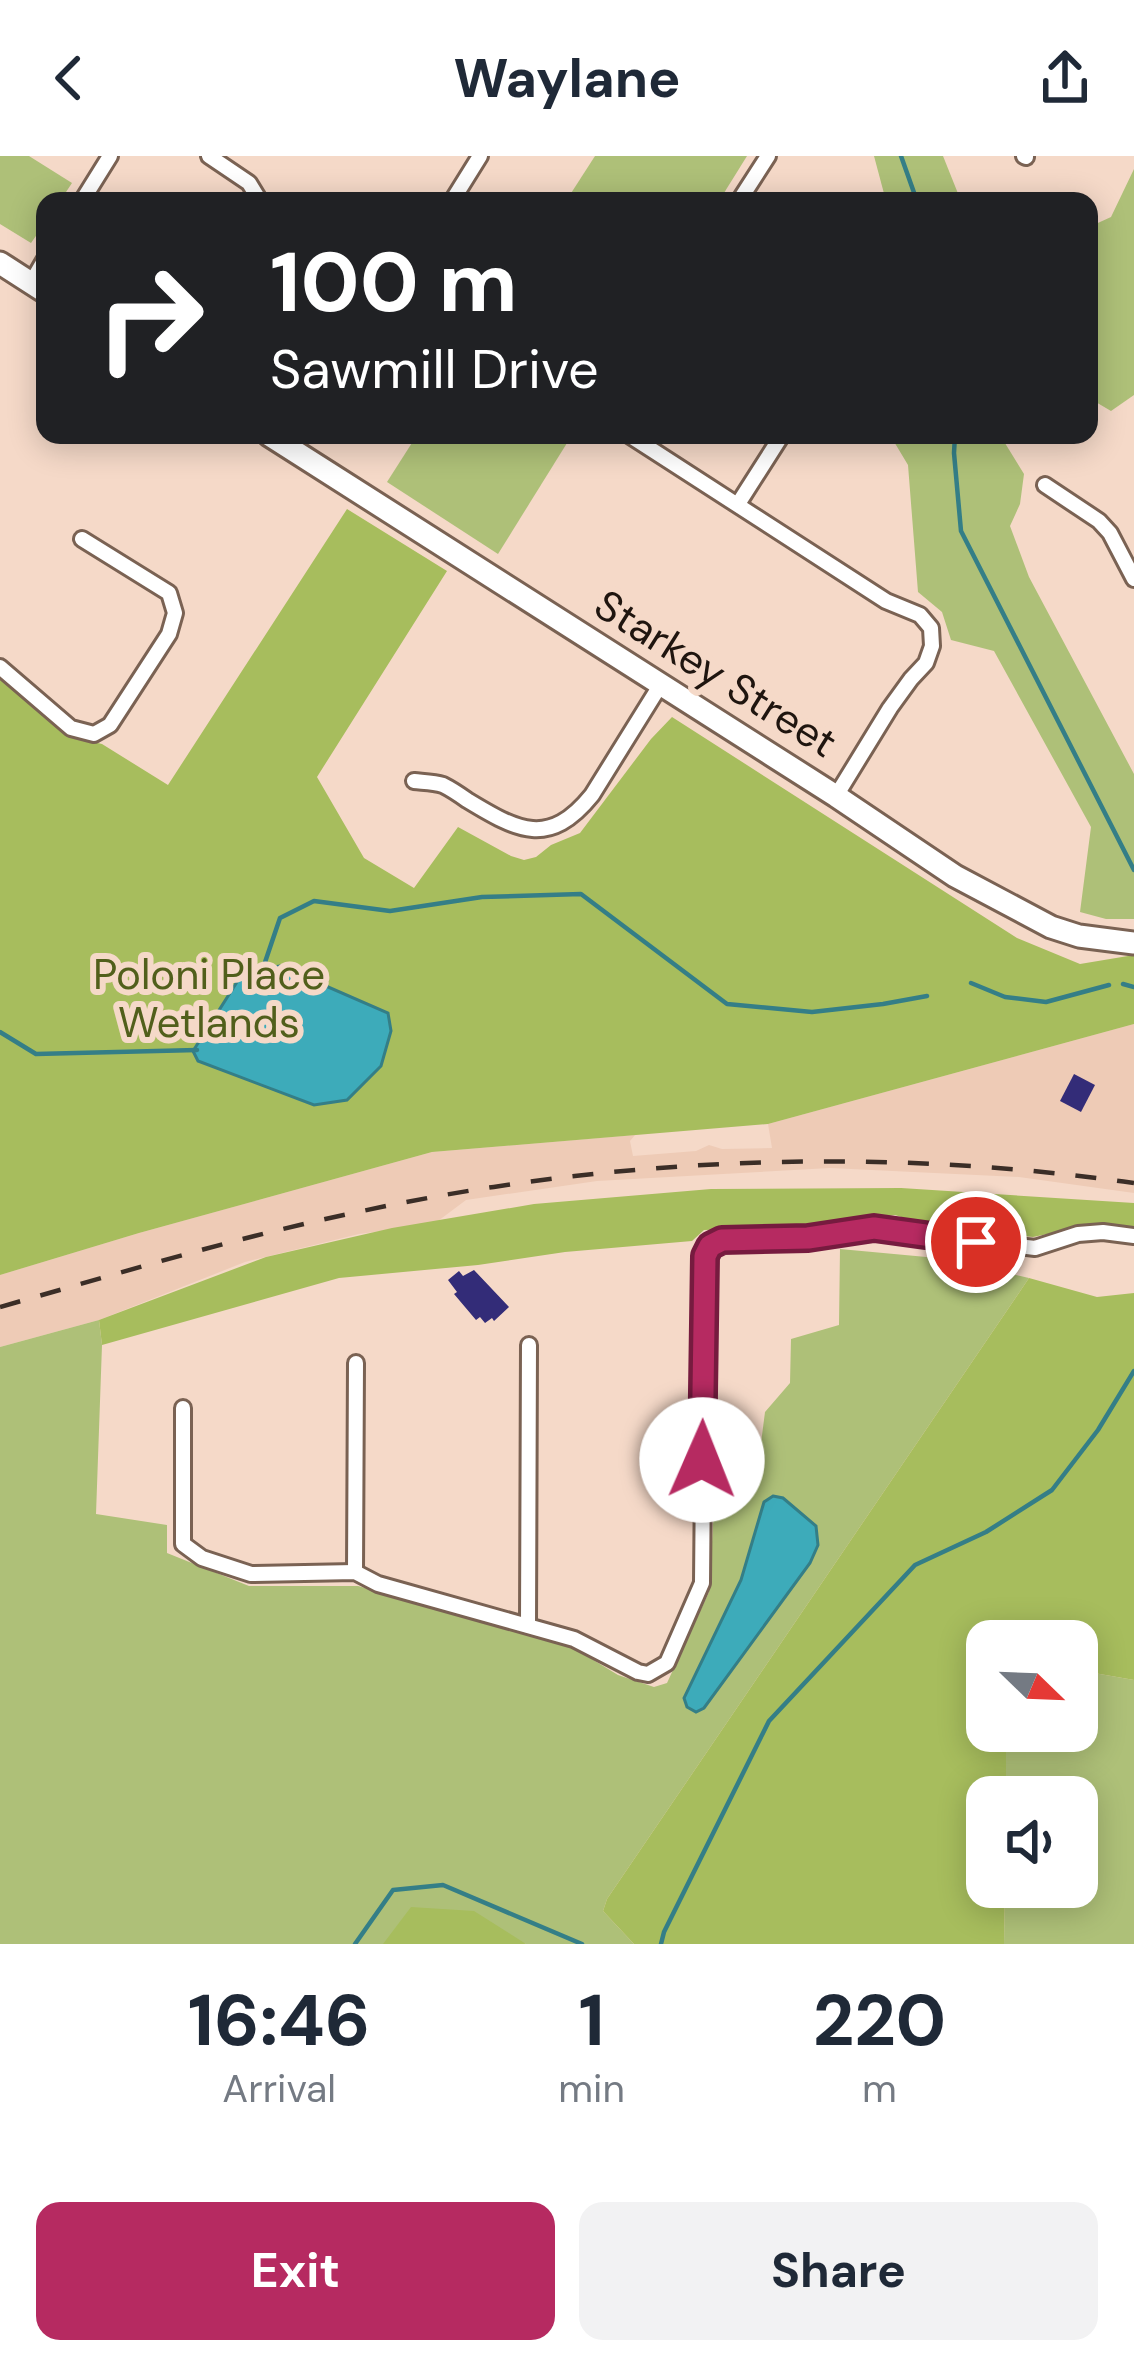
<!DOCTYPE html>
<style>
:root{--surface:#fff;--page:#f2f2f3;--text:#1f2937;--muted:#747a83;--accent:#b62a61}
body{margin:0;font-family:"DM Sans",sans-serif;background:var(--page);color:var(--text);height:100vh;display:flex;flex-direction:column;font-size:45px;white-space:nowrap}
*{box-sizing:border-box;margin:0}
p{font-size:39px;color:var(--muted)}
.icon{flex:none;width:66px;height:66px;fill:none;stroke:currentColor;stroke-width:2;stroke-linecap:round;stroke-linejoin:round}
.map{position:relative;height:1788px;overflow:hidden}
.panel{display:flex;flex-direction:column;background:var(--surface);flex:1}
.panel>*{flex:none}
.top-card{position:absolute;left:36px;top:36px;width:1062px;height:252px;border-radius:24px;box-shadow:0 6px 30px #0003;background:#202124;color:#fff;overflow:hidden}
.needle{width:78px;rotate:113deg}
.buttons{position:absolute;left:966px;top:1464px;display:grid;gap:24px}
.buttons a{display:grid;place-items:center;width:132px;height:132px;border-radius:24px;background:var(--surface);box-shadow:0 6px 30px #0003;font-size:60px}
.pin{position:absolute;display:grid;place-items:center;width:102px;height:102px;color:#fff;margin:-51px;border:6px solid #fff;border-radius:50%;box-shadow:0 3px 12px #0007}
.me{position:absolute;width:132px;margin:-66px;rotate:1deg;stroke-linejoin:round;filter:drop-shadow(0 0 9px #0008)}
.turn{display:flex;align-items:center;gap:42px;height:252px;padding:0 36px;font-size:54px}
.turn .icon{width:156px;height:156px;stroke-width:2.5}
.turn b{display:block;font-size:84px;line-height:102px}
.eta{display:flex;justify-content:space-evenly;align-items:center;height:204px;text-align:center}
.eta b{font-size:72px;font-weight:700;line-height:84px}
.action{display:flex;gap:24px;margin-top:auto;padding:24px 36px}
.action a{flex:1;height:138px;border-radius:24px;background:var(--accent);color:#fff;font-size:48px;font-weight:700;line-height:138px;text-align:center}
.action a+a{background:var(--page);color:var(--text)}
header{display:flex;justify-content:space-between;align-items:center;height:156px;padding:0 36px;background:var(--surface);font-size:54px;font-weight:700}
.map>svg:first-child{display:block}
.built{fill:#eecbb6}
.green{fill:#aec078}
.forest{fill:#a7bd5d}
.water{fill:#3dabba;stroke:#347e87;stroke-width:3}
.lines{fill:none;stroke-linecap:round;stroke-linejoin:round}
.stream{stroke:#347e87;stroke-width:4.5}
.building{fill:#332c78}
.street-casing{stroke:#7a6253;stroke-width:20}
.secondary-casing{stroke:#7a6253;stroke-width:27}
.street{stroke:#fff;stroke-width:14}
.secondary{stroke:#fff;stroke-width:21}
.rail{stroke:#3b2e27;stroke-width:4.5;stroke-dasharray:21 21;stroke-linecap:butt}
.route-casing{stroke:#761b3f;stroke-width:30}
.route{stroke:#b62a61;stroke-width:21}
.labels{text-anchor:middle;stroke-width:12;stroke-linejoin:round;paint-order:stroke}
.street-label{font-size:42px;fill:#1f150f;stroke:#f5d9c8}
.park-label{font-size:42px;fill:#515f1b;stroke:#f5d9c8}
</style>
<header><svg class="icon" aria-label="back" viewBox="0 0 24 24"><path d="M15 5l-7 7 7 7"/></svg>Waylane<svg class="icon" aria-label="share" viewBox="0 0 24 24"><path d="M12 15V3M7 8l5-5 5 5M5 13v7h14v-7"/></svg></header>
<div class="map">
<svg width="1134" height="1788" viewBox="0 0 1134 1788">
<rect width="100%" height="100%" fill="#f5d9c8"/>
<!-- built -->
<polygon class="built" points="1134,868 1134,1037 1019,1021 830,1012 597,1025 466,1044 434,1068 359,1078 245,1106 99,1164 0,1191 0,1119 139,1077 432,996 635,979 630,985 633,1000 696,995 709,989 722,993 772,992 768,968"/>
<!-- green -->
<g class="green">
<polygon points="0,0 29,0 72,27 60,45 45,45 45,67 31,87 0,68"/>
<polygon points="595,0 747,0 719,45 566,45"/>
<polygon points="874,0 943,0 961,45 886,45"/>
<polygon points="1134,13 1134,239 1111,255 1089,242 1089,71 1111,61"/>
<polygon points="417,279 572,279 498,398 387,326"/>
<polygon points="890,279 1000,279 1024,318 1020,348 1010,370 1029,421 1134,618 1134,763 1106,763 1080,756 1091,671 994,495 951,484 942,456 918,436 908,309"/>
<polygon points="840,1093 948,1103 1029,1122 607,1743 603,1755 634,1788 526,1788 518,1785 458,1788 0,1788 0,1191 99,1164 102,1189 96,1358 167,1369 167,1397 249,1430 358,1430 567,1488 618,1519 654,1531 667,1527 709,1436 716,1319 757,1318 765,1256 790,1227 791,1183 839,1169"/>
<polygon points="1077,1514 1134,1524 1134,1788 1004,1788 1005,1731 1077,1731 1077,1641 1006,1641 1006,1575 1077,1575"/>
</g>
<!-- forest -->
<g class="forest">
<polygon points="347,353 447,415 317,621 364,702 414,732 458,671 511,700 524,704 536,701 551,689 580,677 651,583 672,561 1017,782 1080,808 1134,799 1134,868 768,968 432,996 139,1077 0,1119 0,521 69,580 102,588 168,629"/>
<polygon points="901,1032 1134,1047 1134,1072 1100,1067 1033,1081 920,1067 895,1059 815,1071 704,1074 692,1085 565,1096 478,1109 339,1122 102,1189 99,1164 266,1101 392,1072 534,1048 711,1033"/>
<polygon points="1029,1122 1097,1141 1134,1137 1134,1524 1077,1514 1077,1485 987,1485 987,1575 1006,1575 1006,1641 987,1641 987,1731 1005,1731 1004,1788 634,1788 603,1755 607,1743"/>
<polygon points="411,1751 474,1755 526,1788 383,1788"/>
</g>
<!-- water -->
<g class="water">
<polygon points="280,810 388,857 391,875 381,910 347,944 314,949 198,905 193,895 244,815"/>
<polygon points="773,1340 783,1342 816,1370 818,1389 810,1407 704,1552 696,1556 687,1551 684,1542 741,1424 764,1346"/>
</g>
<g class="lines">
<!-- stream -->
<g class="stream">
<polyline points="901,0 917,45"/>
<polyline points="955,279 954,297 961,375 1134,714"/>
<polyline points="261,818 280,762 314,745 390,755 482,741 581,738 727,848 812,856 883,848 927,840"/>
<polyline points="971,827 1005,841 1046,846 1109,829"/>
<polyline points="1123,828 1134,831"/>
<polyline points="0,876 36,898 197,894"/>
<polyline points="355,1788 393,1734 443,1729 582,1788"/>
<polyline points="661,1788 664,1776 769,1565 915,1409 986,1376 1052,1334 1098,1274 1134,1215"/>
</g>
</g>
<!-- building -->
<g class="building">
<polygon points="1074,918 1095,929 1081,956 1060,945"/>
<polygon points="474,1114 509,1151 494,1165 492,1162 485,1167 480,1161 476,1164 454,1138 457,1136 448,1124 459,1115 463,1120"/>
</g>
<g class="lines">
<!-- street casing -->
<g class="street-casing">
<g id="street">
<polyline points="209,0 249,27 260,45"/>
<polyline points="1024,0 1026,1"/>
<polyline points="82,45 110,0"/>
<polyline points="452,45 480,0"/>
<polyline points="739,45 768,0"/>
<polyline points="31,127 45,103"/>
<polyline points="629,279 886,445 920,459 931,472 932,490 926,507 911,523 890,552 836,640"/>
<polyline points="1045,329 1099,365 1110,377 1134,423"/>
<polyline points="738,348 782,279"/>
<polyline points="0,511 71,572 94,578 110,569 169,478 175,457 169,437 82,383"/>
<path d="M414 625C423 626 434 626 443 629 451 633 460 639 467 644 518 675 549 692 592 639L661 528"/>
<polyline points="183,1252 183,1388 202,1402 251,1418 355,1416 378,1428 574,1483 638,1516 648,1518 667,1507 702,1427 705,1100 710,1090 721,1084 808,1082 874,1073 1035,1092 1078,1078 1103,1076 1134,1080"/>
<polyline points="355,1416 356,1207"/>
<polyline points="528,1468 529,1189"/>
</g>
</g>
<!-- secondary casing -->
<g class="secondary-casing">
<g id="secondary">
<polyline points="0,107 45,136"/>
<polyline points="269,279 836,640 955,720 1051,771 1079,780 1134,787"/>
</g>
</g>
<!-- street -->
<use href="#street" class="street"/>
<!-- secondary -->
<use href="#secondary" class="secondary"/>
<!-- rail -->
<path class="rail" d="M0 1151C117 1118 234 1082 353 1057 609 1001 875 990 1134 1027"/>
</g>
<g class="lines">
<!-- route casing -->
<g class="route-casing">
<polyline id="route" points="702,1304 705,1100 710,1090 722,1084 808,1082 874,1072 976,1086"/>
</g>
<!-- route -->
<use href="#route" class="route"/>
</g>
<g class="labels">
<!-- street labels -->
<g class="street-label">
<text transform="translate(716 517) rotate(32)" y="15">Starkey Street</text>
</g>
<!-- park labels -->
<g class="park-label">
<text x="209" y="833">Poloni Place<tspan x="209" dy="48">Wetlands</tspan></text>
</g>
</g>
</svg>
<div class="buttons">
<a><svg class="needle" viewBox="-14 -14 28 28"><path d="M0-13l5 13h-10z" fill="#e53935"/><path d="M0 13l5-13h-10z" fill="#747a83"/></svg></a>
<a><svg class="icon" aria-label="sound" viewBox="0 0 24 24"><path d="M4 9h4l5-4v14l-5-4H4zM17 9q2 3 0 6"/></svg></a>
</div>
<div class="pin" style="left:976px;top:1086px;background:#d93025"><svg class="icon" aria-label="arrive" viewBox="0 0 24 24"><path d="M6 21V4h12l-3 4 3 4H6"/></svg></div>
<svg class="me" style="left:702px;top:1304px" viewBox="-20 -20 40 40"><circle r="19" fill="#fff"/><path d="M0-13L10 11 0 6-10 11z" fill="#b62a61"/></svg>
<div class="top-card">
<div class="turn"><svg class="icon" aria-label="right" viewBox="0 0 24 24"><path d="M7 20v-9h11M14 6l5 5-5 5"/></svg><div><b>100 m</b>Sawmill Drive</div></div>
</div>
</div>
<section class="panel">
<div class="eta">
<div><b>16:46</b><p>Arrival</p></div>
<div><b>1</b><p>min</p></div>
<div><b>220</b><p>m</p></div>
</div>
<div class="action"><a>Exit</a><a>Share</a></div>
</section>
